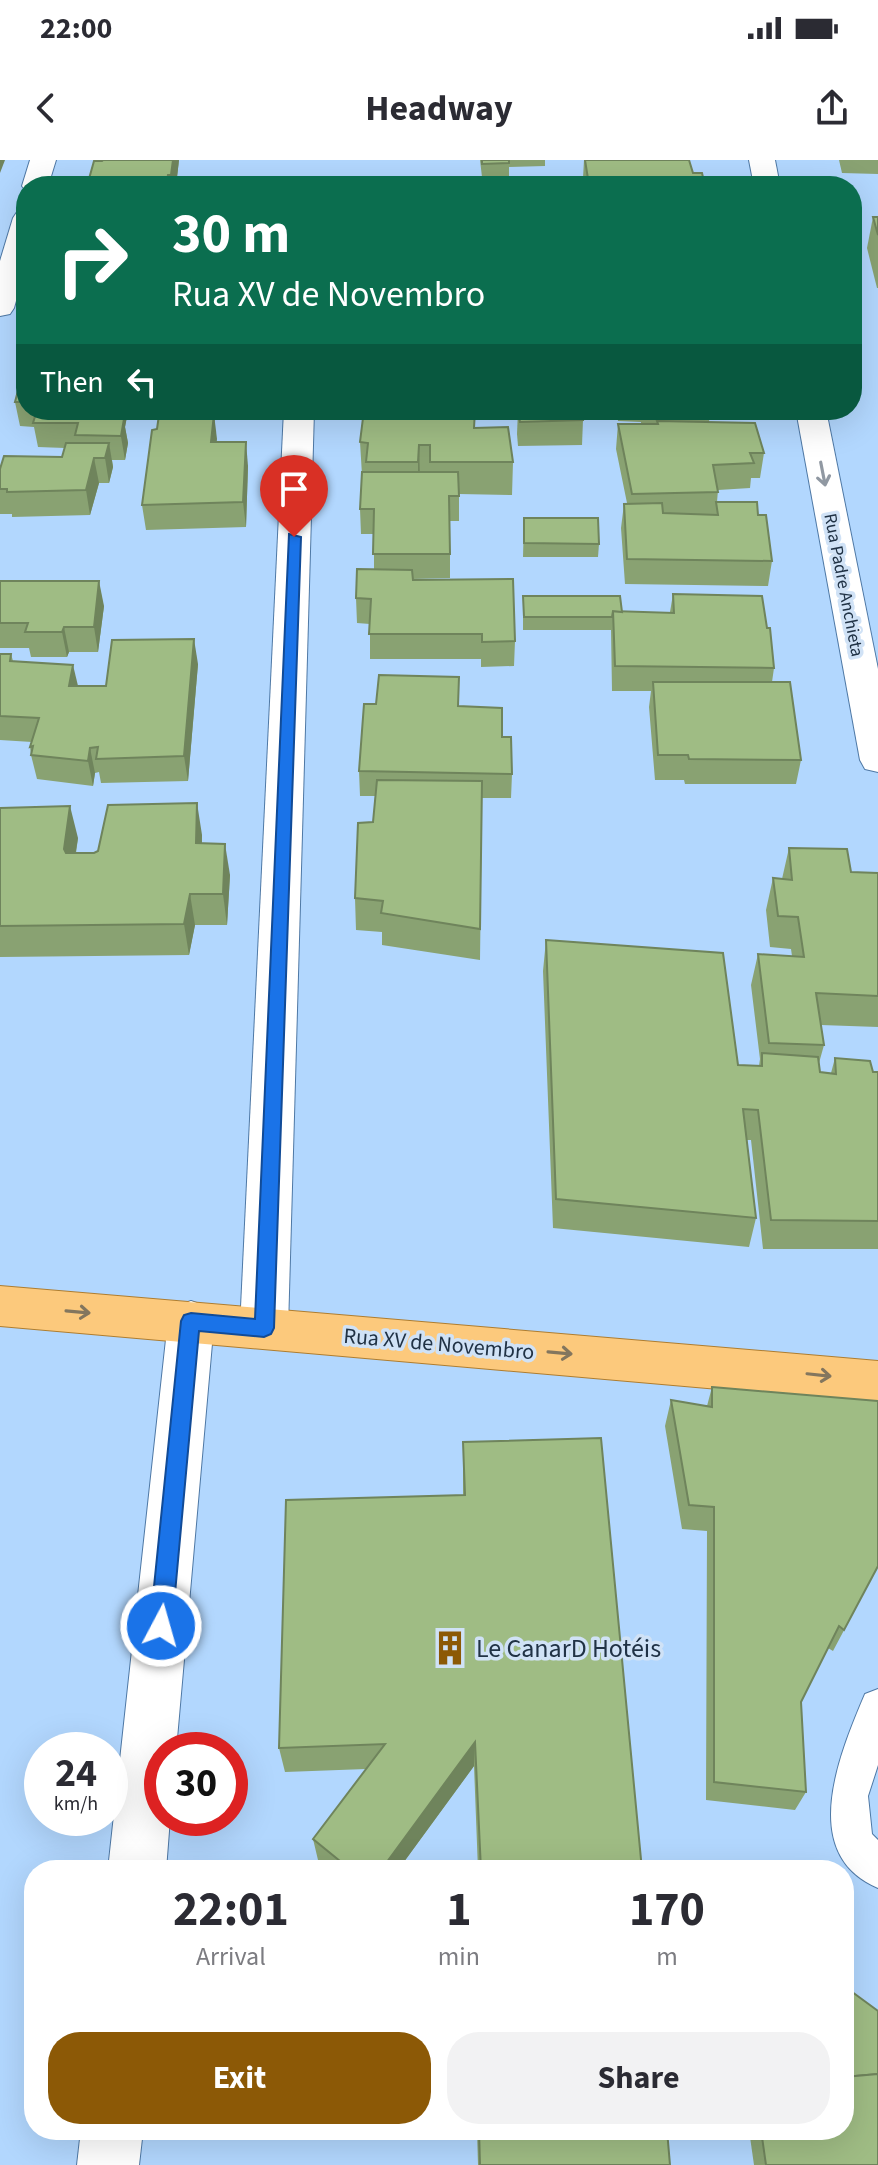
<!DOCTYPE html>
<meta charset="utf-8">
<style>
:root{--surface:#fff;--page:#f2f2f3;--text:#2b2b33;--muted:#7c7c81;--accent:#8c5906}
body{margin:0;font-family:"Source Sans 3",sans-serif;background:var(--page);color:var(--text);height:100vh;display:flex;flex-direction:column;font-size:30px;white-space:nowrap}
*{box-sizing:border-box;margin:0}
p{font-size:26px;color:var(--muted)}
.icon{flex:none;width:44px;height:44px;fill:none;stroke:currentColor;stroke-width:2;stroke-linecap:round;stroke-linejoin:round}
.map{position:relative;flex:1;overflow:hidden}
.sheet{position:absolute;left:24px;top:1700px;width:830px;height:280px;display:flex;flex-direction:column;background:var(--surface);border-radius:32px;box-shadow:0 8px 32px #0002}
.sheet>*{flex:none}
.banner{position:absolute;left:16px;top:16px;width:846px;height:244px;border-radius:32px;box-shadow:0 8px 32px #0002;background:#0b6e4f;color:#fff;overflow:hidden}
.speed{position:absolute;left:24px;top:1572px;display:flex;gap:16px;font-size:40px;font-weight:700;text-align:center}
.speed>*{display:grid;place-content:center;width:104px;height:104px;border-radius:50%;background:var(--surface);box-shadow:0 8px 32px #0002;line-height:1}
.speed small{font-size:20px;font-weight:400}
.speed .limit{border:12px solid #d22;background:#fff;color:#111}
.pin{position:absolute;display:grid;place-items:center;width:68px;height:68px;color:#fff;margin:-82px -34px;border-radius:50% 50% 50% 0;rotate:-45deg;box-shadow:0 0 8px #0007}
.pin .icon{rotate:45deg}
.me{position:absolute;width:88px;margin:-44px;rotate:6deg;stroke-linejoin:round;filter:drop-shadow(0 0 6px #0008)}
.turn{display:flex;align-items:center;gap:28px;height:168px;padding:0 24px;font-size:36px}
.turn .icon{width:104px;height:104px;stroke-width:2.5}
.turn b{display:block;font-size:56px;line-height:68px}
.then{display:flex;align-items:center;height:76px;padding:0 24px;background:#0003;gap:16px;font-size:30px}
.eta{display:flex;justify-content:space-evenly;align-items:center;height:136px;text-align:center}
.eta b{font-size:48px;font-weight:700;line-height:56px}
.primary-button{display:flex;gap:16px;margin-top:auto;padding:16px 24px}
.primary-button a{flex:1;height:92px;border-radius:32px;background:var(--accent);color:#fff;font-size:32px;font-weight:700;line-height:92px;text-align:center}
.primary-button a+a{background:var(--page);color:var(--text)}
.status{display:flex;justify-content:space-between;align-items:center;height:56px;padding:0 40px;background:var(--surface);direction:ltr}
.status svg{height:22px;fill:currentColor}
header{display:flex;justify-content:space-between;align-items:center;height:104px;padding:0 24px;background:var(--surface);font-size:36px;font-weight:700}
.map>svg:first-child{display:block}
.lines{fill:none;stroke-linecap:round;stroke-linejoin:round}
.lane-casing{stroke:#4e78a5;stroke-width:2}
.street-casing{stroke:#4e78a5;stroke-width:2}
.primary-casing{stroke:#ae7d30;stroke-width:2}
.lane{fill:#fff;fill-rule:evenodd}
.street{fill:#fff;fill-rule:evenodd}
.primary{fill:#fcc97c;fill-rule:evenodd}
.wall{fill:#89a272}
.shaded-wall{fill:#6f845c}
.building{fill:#9fbc84;stroke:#6f845c;stroke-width:2}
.oneway{stroke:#9098a2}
.oneway2{stroke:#83765e}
.route{fill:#1a73e8;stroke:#114b97;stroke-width:2}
.labels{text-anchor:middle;stroke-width:7;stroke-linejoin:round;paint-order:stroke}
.far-street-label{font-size:18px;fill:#203245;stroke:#d0e2f6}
.street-label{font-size:22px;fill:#203245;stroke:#d0e2f6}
.near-poi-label{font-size:26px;fill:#203245;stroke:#d0e2f6;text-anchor:start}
</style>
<div class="status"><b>22:00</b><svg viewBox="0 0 49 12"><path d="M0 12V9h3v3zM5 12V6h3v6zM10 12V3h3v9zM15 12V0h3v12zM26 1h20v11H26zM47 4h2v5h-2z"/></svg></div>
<header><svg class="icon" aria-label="back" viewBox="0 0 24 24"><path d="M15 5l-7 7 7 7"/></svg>Headway<svg class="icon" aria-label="share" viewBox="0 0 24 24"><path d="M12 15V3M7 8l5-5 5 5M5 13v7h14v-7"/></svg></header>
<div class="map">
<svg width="878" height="2005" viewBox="0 0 878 2005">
<rect width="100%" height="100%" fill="#b2d7fe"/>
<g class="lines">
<!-- lane casing -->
<g class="lane-casing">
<path id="lane" d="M878 1529V1605L868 1636 872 1674 878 1680V1728C797 1694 840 1593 865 1534Z"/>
</g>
<!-- street casing -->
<g class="street-casing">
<g id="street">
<polygon points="30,0 56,0 48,26 26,26 26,31 22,26"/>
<polygon points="749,0 775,0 780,26 754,26"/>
<polygon points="26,50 26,105 14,148 10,154 0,156 0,101 13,58 17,52"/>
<polygon points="284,250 314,250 288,1168 281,1182 264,1188 247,1182 240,1168"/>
<polygon points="796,250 826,250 878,509 878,612 865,609 860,600"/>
<polygon points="191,1141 208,1147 214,1161 176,1590 162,1590 162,1658 170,1658 166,1710 108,1710 168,1161 174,1147"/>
<polygon points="81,1970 143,1970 139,2005 77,2005"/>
</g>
</g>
<!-- primary casing -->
<g class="primary-casing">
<polygon id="primary" points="0,1126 878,1201 878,1243 0,1166"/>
</g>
<!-- lane -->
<use href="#lane" class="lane"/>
<!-- street -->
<use href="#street" class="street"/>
<!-- primary -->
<use href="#primary" class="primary"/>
</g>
<!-- wall -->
<g class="wall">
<polygon points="179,0 176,26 87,26"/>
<polygon points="480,0 545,0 545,6 509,7 509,16 482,17"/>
<polygon points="584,0 689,0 693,13 705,26 584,26 583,18"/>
<polygon points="839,0 878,0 878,14 842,13"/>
<polygon points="873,57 878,57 878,128 877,128 867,88"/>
<polygon points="26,227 26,250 128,250 125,267 128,283 125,300 112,300 113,307 109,323 99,323 90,355 12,357 12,354 0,354 0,309 62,297 65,288 38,287 34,267 20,266 15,242"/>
<polygon points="518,250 583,260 582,285 518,286 517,274"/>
<polygon points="617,250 710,250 709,262 764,293 760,318 751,318 750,328 718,330 717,342 758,355 772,401 768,426 625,424 621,368 624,344 627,343 616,289 618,264 641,264 641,262 618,261"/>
<polygon points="214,254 216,282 248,306 246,367 146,370 142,345 157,269"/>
<polygon points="474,268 513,302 512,335 459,334 459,361 450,361 450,418 413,419 413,420 515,481 514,506 481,507 481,499 370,499 370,464 357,463 356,438 374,410 374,374 361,374 360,349 362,315 360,282"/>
<polygon points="524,358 599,384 598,397 523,397"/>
<polygon points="0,421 104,446 98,492 69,492 67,497 31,497 29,488 0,488"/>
<polygon points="673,434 767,468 774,508 772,522 801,600 796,624 685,624 684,620 655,620 649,547 651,531 612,531 611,470 523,470 523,436 622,452 670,452"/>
<polygon points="0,494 11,494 13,501 78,526 106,526 198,504 188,621 101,623 99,612 95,613 93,626 37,619 31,595 30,587 32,582 0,580"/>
<polygon points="459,546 502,577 512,614 511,638 482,638 480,800 382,785 382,772 356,770 355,738 373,662 375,636 360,636 359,611"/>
<polygon points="0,648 78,678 76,693 94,693 202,675 202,683 230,715 227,765 195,765 189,795 0,797"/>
<polygon points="789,688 851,712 878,713 878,867 821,865 824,885 819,903 820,912 831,913 835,898 873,912 878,912 878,1089 763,1089 751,980 747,980 756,1058 749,1087 553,1068 543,811 546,780 738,905 759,906 760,899 751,825 758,794 792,796 791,789 770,787 766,750 773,718 782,719"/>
<polygon points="712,1227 878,1406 833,1491 828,1488 801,1542 806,1632 795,1650 706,1640 707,1371 682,1369 665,1266 671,1240 707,1246"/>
<polygon points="463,1282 642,1710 478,1710 474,1606 398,1710 329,1710 318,1700 313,1679 366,1609 285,1612 279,1588 463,1335"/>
<polygon points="477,1970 667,1970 670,2005 478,2005"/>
<polygon points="749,1970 844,1970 878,2005 754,2005"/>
</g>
<!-- shaded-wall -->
<g class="shaded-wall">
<polygon points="0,0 5,0 0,13"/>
<polygon points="173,0 179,0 176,26 173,26 171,15"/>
<polygon points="119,250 128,250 128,252 125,267 128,283 125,300 118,259"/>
<polygon points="214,254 217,279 214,307 211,282"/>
<polygon points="246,282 248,306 246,367 243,342"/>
<polygon points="109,283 113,307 109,323 105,298"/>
<polygon points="419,285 420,318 418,334 418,302"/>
<polygon points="94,298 99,323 90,355 86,330"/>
<polygon points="99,421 104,446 98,492 94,467"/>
<polygon points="64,467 69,492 67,497 62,472"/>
<polygon points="194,479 198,504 188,621 184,596"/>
<polygon points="73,505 79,530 69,526"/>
<polygon points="90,588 95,613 93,626 88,601"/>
<polygon points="197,643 202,675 201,715 196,683"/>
<polygon points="70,646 78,678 71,721 64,689"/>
<polygon points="225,684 230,715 227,765 223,734"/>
<polygon points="190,734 195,765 189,795 184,764"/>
<polygon points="475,1582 474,1606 398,1710 381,1710"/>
</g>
<!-- building -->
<g class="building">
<polygon points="103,0 173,0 171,15 168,15 166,25 87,26 94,1 102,1"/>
<polygon points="482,0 509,0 509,3 482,4"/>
<polygon points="585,0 689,0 693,13 702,13 705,26 589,25"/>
<polygon points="873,57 878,57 878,75"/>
<polygon points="19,227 26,227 26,242 15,242"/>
<polygon points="37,250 119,250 118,259 124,259 121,276 75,275 78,263 33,263"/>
<polygon points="376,250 475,250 474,268 508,267 513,302 430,302 430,285 419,285 418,302 366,302 368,283 360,282 363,258 376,258"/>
<polygon points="518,250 582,250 583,260 520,262"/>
<polygon points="645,250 710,250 710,254 645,253"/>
<polygon points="214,254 211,282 246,282 243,342 142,345 152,270 157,269 159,255"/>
<polygon points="657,261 755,263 764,293 750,293 754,303 713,305 718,332 632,334 618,264 658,264"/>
<polygon points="66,283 109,283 105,298 94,298 86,330 7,332 7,329 0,329 0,309 4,296 62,297"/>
<polygon points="362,312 458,312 459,336 449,336 450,394 373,394 374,349 360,349"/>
<polygon points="716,342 757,342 758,355 766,355 772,401 627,399 624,344 662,343 663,353 718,355"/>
<polygon points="524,358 598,358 599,384 524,383"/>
<polygon points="357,409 412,410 413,420 513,419 515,481 482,482 482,474 369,474 371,439 356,438"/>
<polygon points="0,421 99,421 94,467 64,467 62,472 25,472 28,463 0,463"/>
<polygon points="673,434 762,436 767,468 770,468 774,508 615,506 613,451 674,453"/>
<polygon points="523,436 620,436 622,452 613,451 612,457 524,457"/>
<polygon points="194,479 184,596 96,599 98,587 90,588 88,601 31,595 33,586 30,587 39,558 0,556 0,494 11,494 10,501 73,505 69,526 106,526 112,480"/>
<polygon points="379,515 459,517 458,546 502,548 502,577 511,577 512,614 359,611 364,544 376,544"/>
<polygon points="653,522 790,522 801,600 689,599 688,595 658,595"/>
<polygon points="377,620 482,621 480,769 381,753 383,741 355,738 358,663 373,662"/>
<polygon points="197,643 196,683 225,684 223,734 190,734 184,764 0,766 0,648 70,646 64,689 66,693 94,693 98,691 108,645"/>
<polygon points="789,688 847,689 851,712 878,713 878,836 816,833 824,885 769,883 758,794 804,797 798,757 778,756 773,718 792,720"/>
<polygon points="546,780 723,793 738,905 762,906 762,893 818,897 820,912 836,914 835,898 870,901 873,912 878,912 878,1061 771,1060 758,950 743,949 756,1058 556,1039"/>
<polygon points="712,1227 878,1241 878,1406 844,1470 839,1466 801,1542 806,1632 714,1622 714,1347 689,1345 671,1240 712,1247"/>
<polygon points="601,1278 642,1710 481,1710 475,1582 381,1710 351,1710 313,1679 385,1584 279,1588 286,1340 465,1335 463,1282"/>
<polygon points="844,1826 878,1851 878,1914 844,1917"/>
<polygon points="878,1914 878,2005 766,2005 761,1970 844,1970 844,1917"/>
<polygon points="479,1970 667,1970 670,2005 480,2005"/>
</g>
<!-- one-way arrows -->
<defs><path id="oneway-shaft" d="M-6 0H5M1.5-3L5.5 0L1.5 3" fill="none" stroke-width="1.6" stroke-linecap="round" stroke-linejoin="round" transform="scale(2)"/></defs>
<use class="oneway" href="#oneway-shaft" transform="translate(823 314) rotate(79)"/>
<g class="oneway2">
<use href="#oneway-shaft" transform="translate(78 1152) rotate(5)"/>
<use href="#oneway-shaft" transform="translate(560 1193) rotate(5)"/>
<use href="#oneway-shaft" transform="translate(819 1215) rotate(6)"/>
</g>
<!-- route -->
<polygon class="route" points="289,374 301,377 274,1168 271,1174 264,1177 199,1171 172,1466 169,1474 161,1477 153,1474 150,1466 181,1161 184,1155 191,1153 255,1159"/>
<!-- icons -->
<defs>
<g id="building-bare" transform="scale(2.76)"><path d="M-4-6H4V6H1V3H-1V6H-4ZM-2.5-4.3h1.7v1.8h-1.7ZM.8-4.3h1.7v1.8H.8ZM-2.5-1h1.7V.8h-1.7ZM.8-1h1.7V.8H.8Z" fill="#8c5906" stroke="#d0e2f6" stroke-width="2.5" paint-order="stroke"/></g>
</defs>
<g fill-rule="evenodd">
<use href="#building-bare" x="450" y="1488"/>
</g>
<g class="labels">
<!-- far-street labels -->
<g class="far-street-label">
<text transform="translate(844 425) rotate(79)" y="6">Rua Padre Anchieta</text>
</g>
<!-- street labels -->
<g class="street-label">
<text transform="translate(439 1183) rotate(5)" y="8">Rua XV de Novembro</text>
</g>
<!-- near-poi labels -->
<g class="near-poi-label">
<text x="476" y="1497">Le CanarD Hotéis</text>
</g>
</g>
</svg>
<div class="speed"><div>24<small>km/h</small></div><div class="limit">30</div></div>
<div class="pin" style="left:294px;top:377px;background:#d93025"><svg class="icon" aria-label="arrive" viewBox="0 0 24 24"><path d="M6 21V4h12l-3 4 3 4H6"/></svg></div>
<svg class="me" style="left:161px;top:1466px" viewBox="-20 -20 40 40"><circle r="17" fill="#1a73e8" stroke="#fff" stroke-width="3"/><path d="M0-11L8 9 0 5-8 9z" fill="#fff"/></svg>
<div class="banner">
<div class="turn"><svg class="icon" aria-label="right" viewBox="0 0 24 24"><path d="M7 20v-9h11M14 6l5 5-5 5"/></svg><div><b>30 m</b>Rua XV de Novembro</div></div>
<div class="then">Then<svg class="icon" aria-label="left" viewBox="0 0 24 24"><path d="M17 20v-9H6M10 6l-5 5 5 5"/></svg></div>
</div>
<section class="sheet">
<div class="eta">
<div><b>22:01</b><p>Arrival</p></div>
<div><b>1</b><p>min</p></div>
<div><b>170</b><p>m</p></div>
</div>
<div class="primary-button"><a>Exit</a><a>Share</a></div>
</section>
</div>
